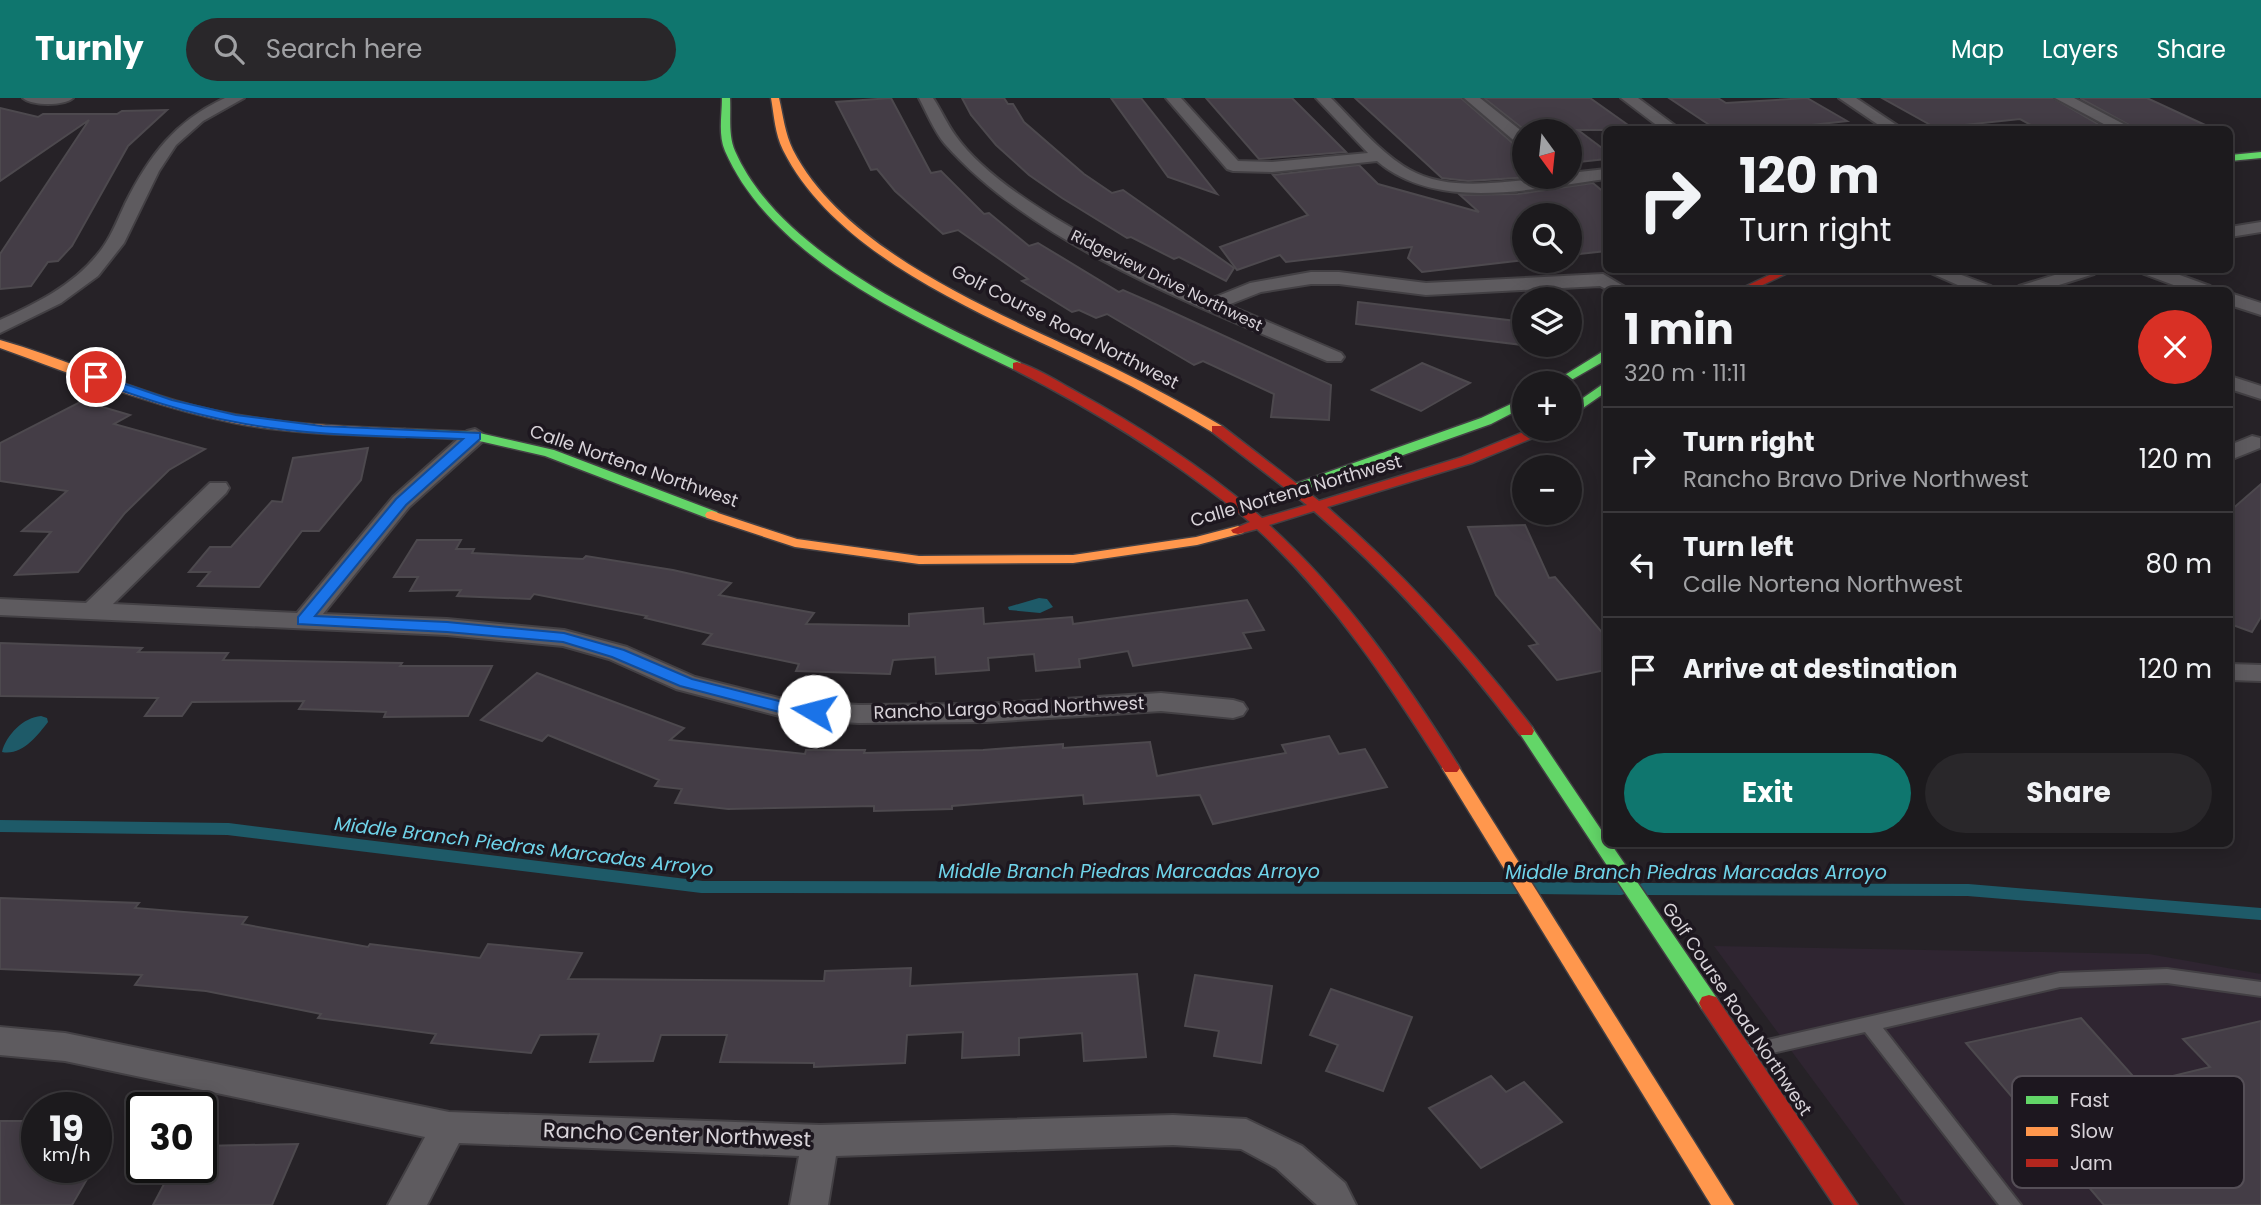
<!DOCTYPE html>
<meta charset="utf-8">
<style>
:root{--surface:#1c1a1d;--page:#29272a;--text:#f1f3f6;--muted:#a0a1a4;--line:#3a383b;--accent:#0f766e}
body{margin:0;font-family:Poppins,sans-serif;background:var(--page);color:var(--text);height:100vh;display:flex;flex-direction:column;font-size:26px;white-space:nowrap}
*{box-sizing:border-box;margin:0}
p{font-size:23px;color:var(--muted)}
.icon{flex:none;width:38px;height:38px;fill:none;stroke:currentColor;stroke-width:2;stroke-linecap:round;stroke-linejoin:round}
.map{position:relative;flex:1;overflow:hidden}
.sheet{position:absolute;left:1603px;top:189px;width:630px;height:560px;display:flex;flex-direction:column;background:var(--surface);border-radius:10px;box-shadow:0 4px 18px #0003,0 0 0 2px var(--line)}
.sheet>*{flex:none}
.hud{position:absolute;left:1603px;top:28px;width:630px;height:147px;border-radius:10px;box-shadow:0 4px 18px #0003,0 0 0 2px var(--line);background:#1c1a1d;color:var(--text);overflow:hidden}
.needle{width:46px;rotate:165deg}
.fabs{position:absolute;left:1512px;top:21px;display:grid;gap:14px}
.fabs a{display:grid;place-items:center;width:70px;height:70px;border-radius:50%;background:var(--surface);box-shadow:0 4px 18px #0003,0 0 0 2px var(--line);font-size:35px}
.speed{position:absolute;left:21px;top:994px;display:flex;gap:14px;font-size:35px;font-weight:700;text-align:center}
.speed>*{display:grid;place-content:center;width:91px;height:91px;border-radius:50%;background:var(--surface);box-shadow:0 4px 18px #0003,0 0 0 2px var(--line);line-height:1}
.speed small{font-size:18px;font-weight:400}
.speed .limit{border:4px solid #111;border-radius:10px;background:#fff;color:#111}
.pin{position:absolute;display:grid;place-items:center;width:60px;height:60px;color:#fff;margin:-30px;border:4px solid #fff;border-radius:50%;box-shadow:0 2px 7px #0007}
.me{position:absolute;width:77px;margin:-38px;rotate:278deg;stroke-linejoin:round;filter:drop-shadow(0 0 5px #0008)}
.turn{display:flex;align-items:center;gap:24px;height:147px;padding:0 21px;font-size:32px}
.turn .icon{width:91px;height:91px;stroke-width:2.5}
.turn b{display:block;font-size:49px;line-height:60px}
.round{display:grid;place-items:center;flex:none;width:74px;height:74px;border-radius:37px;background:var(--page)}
.head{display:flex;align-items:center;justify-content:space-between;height:119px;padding:0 21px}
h1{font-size:42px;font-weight:700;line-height:52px}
.action{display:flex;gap:14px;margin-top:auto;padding:14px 21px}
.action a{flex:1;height:80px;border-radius:42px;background:var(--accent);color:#fff;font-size:28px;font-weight:700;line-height:80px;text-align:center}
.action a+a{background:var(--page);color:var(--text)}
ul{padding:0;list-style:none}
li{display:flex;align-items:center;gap:21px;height:105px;padding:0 21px;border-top:2px solid var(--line)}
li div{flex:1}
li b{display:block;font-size:26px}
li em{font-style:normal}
header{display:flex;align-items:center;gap:42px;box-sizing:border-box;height:98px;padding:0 35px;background:var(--accent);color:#fff}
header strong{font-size:33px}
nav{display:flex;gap:38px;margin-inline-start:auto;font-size:24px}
.search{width:490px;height:63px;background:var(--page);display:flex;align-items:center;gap:18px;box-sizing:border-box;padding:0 24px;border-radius:38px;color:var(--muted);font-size:26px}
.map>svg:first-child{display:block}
.built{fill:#2f2531}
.water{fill:#1e5a68}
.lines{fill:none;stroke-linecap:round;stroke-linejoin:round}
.stream{stroke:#1e5a68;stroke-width:12}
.building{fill:#443d46;stroke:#4d494e;stroke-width:2}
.lane-casing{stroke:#434044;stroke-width:4}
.street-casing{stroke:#434044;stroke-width:4}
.fast-casing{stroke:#434044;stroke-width:3}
.slow-casing{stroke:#434044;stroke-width:3}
.jam-casing{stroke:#434044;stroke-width:3}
.lane{fill:#5e5b5f;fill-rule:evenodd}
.street{fill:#5e5b5f;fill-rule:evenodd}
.fast{fill:#63d668;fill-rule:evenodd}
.slow{fill:#ff974d;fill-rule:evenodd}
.jam{fill:#b3261e;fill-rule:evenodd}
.route{fill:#1a73e8;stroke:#114b97;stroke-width:2}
.labels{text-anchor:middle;stroke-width:7;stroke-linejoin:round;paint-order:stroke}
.far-street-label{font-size:16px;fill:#d8d3d9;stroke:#1d171f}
.street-label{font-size:18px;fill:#d8d3d9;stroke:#1d171f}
.water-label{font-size:19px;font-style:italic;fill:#6fd3e9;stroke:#1d171f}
.near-street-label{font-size:21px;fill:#d8d3d9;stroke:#1d171f}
.key{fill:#1d171f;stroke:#554f57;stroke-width:2}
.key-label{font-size:19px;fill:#d8d3d9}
</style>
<header>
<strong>Turnly</strong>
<div class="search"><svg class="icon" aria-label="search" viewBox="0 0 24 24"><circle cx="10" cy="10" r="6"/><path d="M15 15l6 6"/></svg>Search here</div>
<nav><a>Map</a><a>Layers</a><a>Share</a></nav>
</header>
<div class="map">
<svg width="2261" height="1107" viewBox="0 0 2261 1107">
<rect width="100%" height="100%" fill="#262227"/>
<!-- built -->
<polygon class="built" points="1714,848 2149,856 2261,876 2261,1107 1905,1107"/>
<!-- water -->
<g class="water">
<polygon points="1039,500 1047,501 1053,509 1040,515 1009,512 1008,509"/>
<path d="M41 618 47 620 48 624C37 638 22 658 2 654 6 637 24 619 41 618Z"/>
</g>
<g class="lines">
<!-- stream -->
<g class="stream">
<polyline points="0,728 228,731 702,789 1516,790"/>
<polyline points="1535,790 1621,791"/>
<polyline points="1643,791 1968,792 2261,816"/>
</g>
</g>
<!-- building -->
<g class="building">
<polygon points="891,0 931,75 941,73 984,116 989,115 1029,148 1038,145 1119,194 1123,192 1157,207 1331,287 1329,322 1271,319 1274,296 1203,263 1194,267 1107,216 1096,220 1079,212 1072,214 1022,183 1028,181 958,132 943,136 895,93 877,71 871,72 836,4"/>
<polygon points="962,0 1004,0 1008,6 1013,6 1024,24 1084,76 1112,95 1123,92 1234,170 1226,183 1179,159 1174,161 1131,139 1127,140 1062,100 1029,77 996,47 971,17"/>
<polygon points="1111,0 1141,0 1217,96 1168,79"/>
<polygon points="1206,0 1292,0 1346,54 1259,61"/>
<polygon points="1355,0 1461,0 1516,48 1524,50 1524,79 1532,79 1468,83 1442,80"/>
<polygon points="1484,0 1590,0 1635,32 1578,32 1606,53 1606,61 1570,65 1570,33 1526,33"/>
<polygon points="1669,0 1718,0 1726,5 1807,0 1847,23 1768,32 1717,32"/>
<polygon points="1882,0 2053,0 2108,32 2040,32 2020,21 1936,30"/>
<polygon points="2080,0 2147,0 2216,32 2138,32"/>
<polygon points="0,10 38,19 43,16 117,16 122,13 167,12 128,48 72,148 58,163 48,164 31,188 0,191 0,156 89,22 0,83"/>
<polygon points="1359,67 1378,86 1479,114 1460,97 1518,96 1593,85 1606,96 1606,153 1570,157 1570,117 1524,117 1524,162 1422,174 1408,160 1412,149 1286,164 1280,157 1237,172 1220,149 1308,117 1273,77"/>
<polygon points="1358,204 1524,224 1524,247 1548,247 1548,250 1456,239 1356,226"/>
<polygon points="1422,265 1470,285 1421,313 1372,292"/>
<polygon points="82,303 130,317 114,326 205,351 169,372 125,415 78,474 15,477 51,434 22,433 67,393 0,383 0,345"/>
<polygon points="368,350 361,382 319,433 302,433 259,489 198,488 210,474 189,474 210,449 231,449 272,403 282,404 293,360"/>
<polygon points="2261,386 2261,519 2252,534 2230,526 2230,413"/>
<polygon points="1525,427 1549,480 1555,479 1606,539 1606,572 1557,582 1529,548 1538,546 1496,497 1468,429"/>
<polygon points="417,442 461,442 456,451 474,451 472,455 583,461 586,458 673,472 731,485 719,497 814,515 806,526 909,528 909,516 983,510 984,526 1072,519 1073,526 1247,502 1264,532 1243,535 1251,550 1133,568 1128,553 1079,561 1080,569 1036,573 1034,556 988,560 989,572 936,576 935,559 893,562 890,576 796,573 799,566 703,546 712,536 645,520 647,518 534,496 530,501 457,498 461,492 410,493 418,479 394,479"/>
<polygon points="0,545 142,550 138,554 228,555 223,562 402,565 400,568 492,568 468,618 384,619 386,614 299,611 304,603 192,604 182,618 145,618 158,600 0,598"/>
<polygon points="537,575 684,630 670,642 805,656 806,652 865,652 864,655 983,652 1063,646 1063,650 1150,644 1157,678 1286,655 1282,647 1329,638 1339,656 1365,651 1387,689 1213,726 1200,697 1084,706 1083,697 952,708 952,711 874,713 874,708 728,711 675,705 682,691 655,688 659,682 548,637 542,643 481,622"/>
<polygon points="0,800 139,805 135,810 247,819 242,826 368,849 370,846 480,860 488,846 582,855 568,881 824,883 825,873 911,870 910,888 1137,876 1146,959 1084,963 1082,935 1019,940 1019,957 962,960 963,934 907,937 905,965 814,969 814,965 720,964 727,937 661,937 653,963 590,964 599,936 540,937 531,955 431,945 436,936 318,920 321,916 206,893 135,887 142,877 0,871"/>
<polygon points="1195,877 1272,888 1261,965 1214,958 1219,933 1185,928"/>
<polygon points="1331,891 1412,919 1383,993 1326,973 1338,947 1310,937"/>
<polygon points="2081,920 2140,986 2210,969 2183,941 2261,923 2261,1107 2104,1107 1966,945"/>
<polygon points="1491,978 1506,994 1524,984 1562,1024 1481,1070 1429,1010"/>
<polygon points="0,1023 37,1023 37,1069 94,1069 72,1107 0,1107"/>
<polygon points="298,1046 272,1107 153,1107 173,1069 201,1069 201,1048"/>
</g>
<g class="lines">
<!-- lane casing -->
<g class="lane-casing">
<polygon id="lane" points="2167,871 2261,884 2261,898 2167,885 2060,889 1883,930 2021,1107 1999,1107 1865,934 1750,960 1743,958 1741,953 1743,948 1750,946 2060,875"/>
</g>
<!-- street casing -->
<g class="street-casing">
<g id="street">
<path d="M23 0H73C64 8 32 8 23 0Z"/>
<path d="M225 0H244L203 23 176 47 159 73 124 145 98 178 61 205 0 235V222C35 206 72 188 97 157 110 142 117 123 125 106 149 58 175 23 225 0Z"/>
<path d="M919 0H933C941 12 947 26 955 37 1001 103 1139 167 1213 200L1250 185 1311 174H1339L1426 185 1603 176 1630 192H1608L1600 188 1426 197 1339 186H1311L1261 194 1228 207 1341 255 1344 259 1341 263H1327C1202 210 1036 149 945 46 934 33 927 15 919 0Z"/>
<path d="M1166 0H1181L1238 63 1272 64 1368 55 1316 0H1331C1356 25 1380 55 1410 72 1456 98 1520 79 1570 79V75L1606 71V81C1534 90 1438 115 1377 63L1272 74 1233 73 1227 71Z"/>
<polygon points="1464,0 1480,0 1524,35 1524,48 1518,46"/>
<polygon points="1621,0 1638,0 1681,32 1663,32"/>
<polygon points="1839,0 1856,0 1904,32 1886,32"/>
<polygon points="2055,0 2074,0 2135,32 2115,32"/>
<polygon points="2261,124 2261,134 2230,139 2230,129"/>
<polygon points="1924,172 1948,172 1991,188 1993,192 1969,192"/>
<polygon points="2071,172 2097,172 2094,176 2043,192 2017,192 2019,188"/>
<polygon points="2141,172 2166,172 2210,188 2212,192 2187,192 2144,176"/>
<polygon points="2230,195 2261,205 2261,217 2230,207"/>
<polygon points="2230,278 2261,288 2261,301 2230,291"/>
<polygon points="475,331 486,338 483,343 409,409 323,516 447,521 564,532 627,549 695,579 791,603 859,607 986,606 1161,595 1233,602 1243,605 1247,611 1243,617 1233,620 1161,613 986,624 859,625 791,621 676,591 609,561 563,548 447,537 0,517 0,501 86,505 210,385 226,385 229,390 226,395 113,506 297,515 393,399 467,333"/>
<polygon points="2252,338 2260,340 2260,350 2230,362 2230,347"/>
<polygon points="2230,566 2261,567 2261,583 2230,582"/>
<polygon points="0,929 65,935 449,1014 820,1027 1173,1017 1246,1021 1302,1048 1345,1085 1356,1107 1317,1107 1276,1070 1241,1051 1173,1047 836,1058 828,1107 790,1107 799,1058 459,1045 427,1107 388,1107 425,1039 65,963 0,957"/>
</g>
</g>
<!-- fast casing -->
<g class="fast-casing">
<g id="fast">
<path d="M722 0H730C731 17 728 37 735 53 780 155 926 219 1021 265V271H1013C913 222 772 161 725 53 718 37 722 17 722 0Z"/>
<polygon points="2261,54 2261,60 2230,63 2230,57"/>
<polygon points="1602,254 1606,254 1606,262 1566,285 1552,285"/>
<polygon points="1606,284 1606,294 1570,319 1570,309"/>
<polygon points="1524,300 1524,309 1491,326 1293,396 1283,396 1281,393 1283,390 1481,320"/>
<polygon points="405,331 475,334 554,352 717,414 719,417 717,420 707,420 545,358 475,342 400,338 400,332"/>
<polygon points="1526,628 1532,629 1606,739 1606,746 1611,746 1716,899 1719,905 1716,911 1709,913 1702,911 1518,633"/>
</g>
</g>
<!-- slow casing -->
<g class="slow-casing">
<g id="slow">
<path d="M771 0H779C783 17 785 36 793 52 848 159 1010 219 1114 270 1151 288 1186 307 1222 328V334H1212C1177 313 1142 293 1105 275 998 222 839 164 783 52 775 36 774 17 771 0Z"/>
<path d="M0 242C60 259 117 286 177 303 252 325 328 328 405 331L412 335 405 339C348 337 290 336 234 325 154 309 77 278 0 250Z"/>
<polygon points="712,413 797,441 919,458 1073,457 1196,439 1238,428 1245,432 1243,435 1197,447 1073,465 919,466 795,449 707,420 705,417 707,414"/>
<polygon points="1451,664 1457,666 1734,1107 1711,1107 1442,670 1445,666"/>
</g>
</g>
<!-- jam casing -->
<g class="jam-casing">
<g id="jam">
<polygon points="1780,172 1794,172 1752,192 1738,192"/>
<path d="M1017 264C1037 270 1057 283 1075 293 1141 329 1205 371 1262 420L1307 407 1212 334V328H1222L1319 403 1462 359 1531 331H1548L1547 334 1472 365 1327 409C1403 475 1470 549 1532 629L1534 633 1532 637H1520C1458 555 1392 480 1314 413L1269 427C1346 497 1405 582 1460 670L1457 674H1445C1390 587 1333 501 1257 431L1238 436 1233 435 1231 432 1250 424C1176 363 1098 314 1013 271V265Z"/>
<polygon points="1709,897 1716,899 1858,1107 1834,1107 1702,911 1699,905 1702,899"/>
</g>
</g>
<!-- lane -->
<use href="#lane" class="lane"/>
<!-- street -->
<use href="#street" class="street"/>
<!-- fast -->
<use href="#fast" class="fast"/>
<!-- slow -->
<use href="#slow" class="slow"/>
<!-- jam -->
<use href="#jam" class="jam"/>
</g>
<!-- route -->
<path class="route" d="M96 276 172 302 236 317 322 328 480 335V341L406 407 315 518 447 524 564 535 624 552 692 581 791 606 814 608 822 613 814 619 791 617 680 588 612 559 563 544 447 534 298 526V519L396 401 463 341C387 338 310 339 235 324 185 315 139 299 91 282V277Z"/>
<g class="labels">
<!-- far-street labels -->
<g class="far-street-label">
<text transform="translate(1167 182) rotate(26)" y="6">Ridgeview Drive Northwest</text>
</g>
<!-- street labels -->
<g class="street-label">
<text transform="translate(1065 229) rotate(27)" y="6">Golf Course Road Northwest</text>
<text transform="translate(634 368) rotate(19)" y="6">Calle Nortena Northwest</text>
<text transform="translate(1296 393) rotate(-16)" y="6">Calle Nortena Northwest</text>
<text transform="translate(1009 610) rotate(-2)" y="6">Rancho Largo Road Northwest</text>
<text transform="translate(1737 911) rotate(56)" y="6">Golf Course Road Northwest</text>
</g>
<!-- water labels -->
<g class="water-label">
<text transform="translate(524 748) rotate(7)" y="7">Middle Branch Piedras Marcadas Arroyo</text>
<text x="1129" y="780">Middle Branch Piedras Marcadas Arroyo</text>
<text x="1696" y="781">Middle Branch Piedras Marcadas Arroyo</text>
</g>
<!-- near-street labels -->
<g class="near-street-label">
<text transform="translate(677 1037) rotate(2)" y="7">Rancho Center Northwest</text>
</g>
</g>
<!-- legend -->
<rect x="2012" y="978" width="232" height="112" rx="10" class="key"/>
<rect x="2026" y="998" width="32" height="8" fill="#63d668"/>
<rect x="2026" y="1029" width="32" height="9" fill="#ff974d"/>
<rect x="2026" y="1061" width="32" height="8" fill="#b3261e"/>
<g class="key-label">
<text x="2070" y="1009">Fast</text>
<text x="2070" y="1040">Slow</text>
<text x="2070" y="1072">Jam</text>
</g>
</svg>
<div class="fabs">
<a><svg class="needle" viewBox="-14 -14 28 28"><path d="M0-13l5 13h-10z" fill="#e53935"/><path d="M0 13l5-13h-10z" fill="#a0a1a4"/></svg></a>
<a><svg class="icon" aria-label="search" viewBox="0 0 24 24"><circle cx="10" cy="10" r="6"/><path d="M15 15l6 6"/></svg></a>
<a><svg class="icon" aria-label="layers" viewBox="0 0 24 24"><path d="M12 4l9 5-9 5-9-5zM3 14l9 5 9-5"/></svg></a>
<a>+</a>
<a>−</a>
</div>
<div class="speed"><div>19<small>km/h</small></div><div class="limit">30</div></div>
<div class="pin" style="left:96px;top:279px;background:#d93025"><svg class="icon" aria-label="arrive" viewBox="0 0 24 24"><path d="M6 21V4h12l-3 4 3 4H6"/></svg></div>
<svg class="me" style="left:814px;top:613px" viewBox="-20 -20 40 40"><circle r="19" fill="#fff"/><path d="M0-13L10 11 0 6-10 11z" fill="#1a73e8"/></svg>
<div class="hud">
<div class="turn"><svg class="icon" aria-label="right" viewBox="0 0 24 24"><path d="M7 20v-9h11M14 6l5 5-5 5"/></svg><div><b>120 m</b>Turn right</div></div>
</div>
<section class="sheet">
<div class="head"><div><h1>1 min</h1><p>320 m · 11:11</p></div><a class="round" style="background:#d93025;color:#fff"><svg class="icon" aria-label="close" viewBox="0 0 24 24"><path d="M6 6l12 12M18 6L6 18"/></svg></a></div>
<ul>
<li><svg class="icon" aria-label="right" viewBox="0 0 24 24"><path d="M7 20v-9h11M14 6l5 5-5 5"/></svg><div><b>Turn right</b><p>Rancho Bravo Drive Northwest</p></div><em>120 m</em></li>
<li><svg class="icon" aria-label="left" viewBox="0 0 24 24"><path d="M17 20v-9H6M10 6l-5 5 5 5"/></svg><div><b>Turn left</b><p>Calle Nortena Northwest</p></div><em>80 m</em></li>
<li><svg class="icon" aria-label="arrive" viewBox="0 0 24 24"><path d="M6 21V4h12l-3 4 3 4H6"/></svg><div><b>Arrive at destination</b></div><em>120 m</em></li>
</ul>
<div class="action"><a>Exit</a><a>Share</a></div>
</section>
</div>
